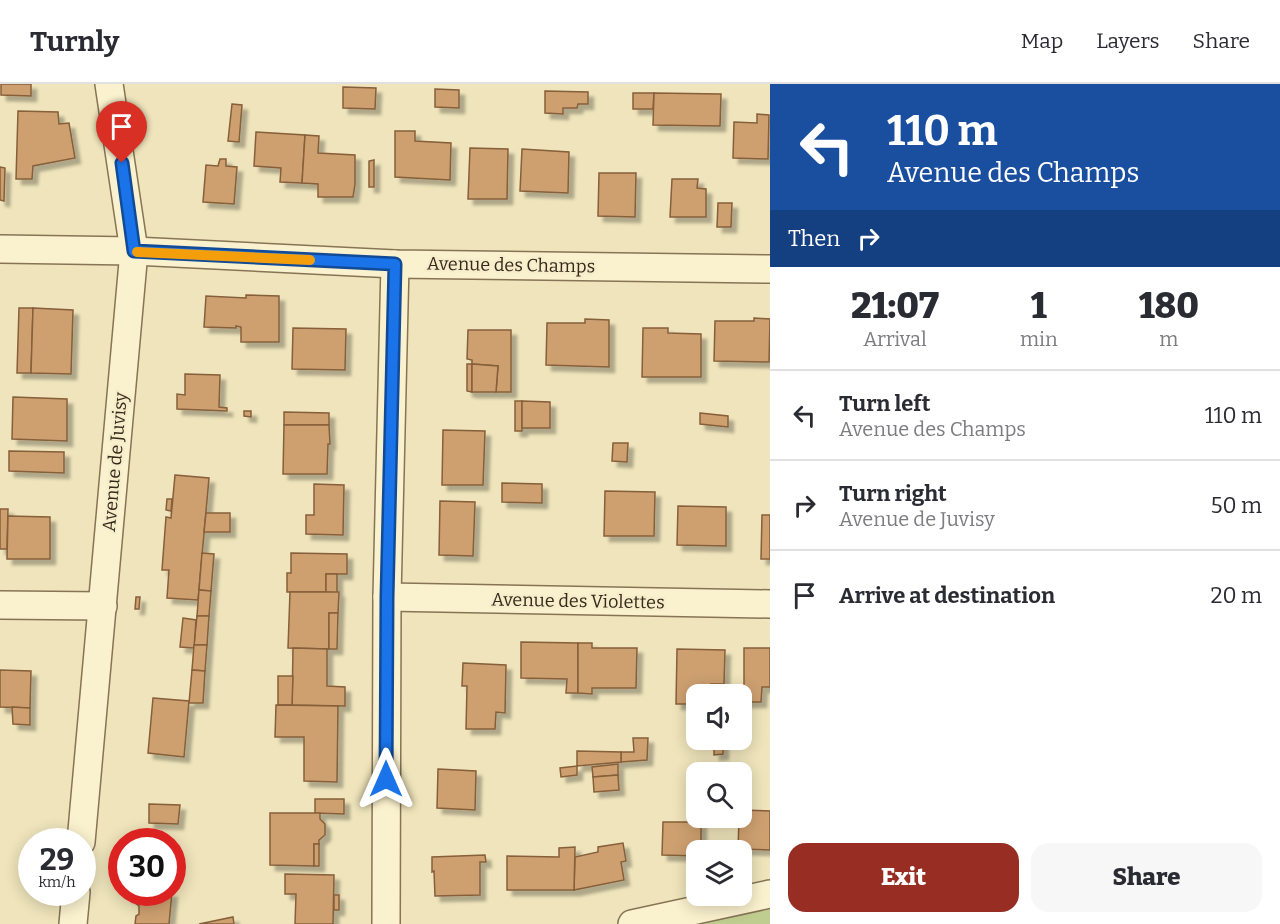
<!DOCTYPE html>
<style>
:root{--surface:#fff;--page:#f7f7f7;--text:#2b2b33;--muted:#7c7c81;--line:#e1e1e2;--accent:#972d23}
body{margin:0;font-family:Bitter,serif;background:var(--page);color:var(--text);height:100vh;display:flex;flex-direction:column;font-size:22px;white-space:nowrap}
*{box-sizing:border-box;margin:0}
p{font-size:20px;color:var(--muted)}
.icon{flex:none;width:33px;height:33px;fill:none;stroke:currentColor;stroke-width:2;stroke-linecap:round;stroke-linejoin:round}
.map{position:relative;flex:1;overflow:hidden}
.details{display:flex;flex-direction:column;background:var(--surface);width:510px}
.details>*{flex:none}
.top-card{background:#1a4fa0;color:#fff;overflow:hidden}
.buttons{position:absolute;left:686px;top:600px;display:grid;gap:12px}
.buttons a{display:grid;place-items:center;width:66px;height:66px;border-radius:12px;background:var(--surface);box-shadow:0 3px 15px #0003;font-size:30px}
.speed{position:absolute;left:18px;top:744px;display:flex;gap:12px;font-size:30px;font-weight:700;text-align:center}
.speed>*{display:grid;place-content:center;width:78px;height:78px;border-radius:50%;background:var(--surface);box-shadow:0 3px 15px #0003;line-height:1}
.speed small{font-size:15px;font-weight:400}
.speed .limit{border:9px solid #d22;background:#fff;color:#111}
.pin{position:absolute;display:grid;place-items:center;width:51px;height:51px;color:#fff;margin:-62px -26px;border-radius:50% 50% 50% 0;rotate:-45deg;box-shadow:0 0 6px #0007}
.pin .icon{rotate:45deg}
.me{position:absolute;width:66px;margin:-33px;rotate:0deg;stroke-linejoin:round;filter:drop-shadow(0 0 4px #0008)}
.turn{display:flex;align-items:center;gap:21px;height:126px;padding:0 18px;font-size:27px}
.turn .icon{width:78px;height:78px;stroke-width:2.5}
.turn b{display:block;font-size:42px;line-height:51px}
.then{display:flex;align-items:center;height:57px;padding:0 18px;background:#0003;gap:12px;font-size:22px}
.eta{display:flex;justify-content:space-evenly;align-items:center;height:102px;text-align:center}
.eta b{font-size:36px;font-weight:800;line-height:42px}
.action{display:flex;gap:12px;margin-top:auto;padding:12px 18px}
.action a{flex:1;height:69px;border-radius:18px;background:var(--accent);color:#fff;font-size:24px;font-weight:800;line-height:69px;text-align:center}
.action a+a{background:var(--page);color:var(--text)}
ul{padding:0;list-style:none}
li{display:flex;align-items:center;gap:18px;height:90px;padding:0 18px;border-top:2px solid var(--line)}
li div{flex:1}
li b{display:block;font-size:22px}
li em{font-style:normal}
header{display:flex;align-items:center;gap:36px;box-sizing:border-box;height:84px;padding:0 30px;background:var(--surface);border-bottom:2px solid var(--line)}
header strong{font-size:28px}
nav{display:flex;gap:33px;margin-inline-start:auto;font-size:21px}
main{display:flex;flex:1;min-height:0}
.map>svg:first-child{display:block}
.grass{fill:#c0cd90}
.building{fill:#cea070;stroke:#865f3a;stroke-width:1.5;filter:url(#shadow)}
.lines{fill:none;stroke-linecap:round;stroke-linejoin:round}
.minor-casing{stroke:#867455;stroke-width:30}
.minor{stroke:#faf1ce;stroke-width:27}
.route-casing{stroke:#114b97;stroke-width:15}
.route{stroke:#1a73e8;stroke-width:10}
.slow{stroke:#f59e0b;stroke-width:10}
.labels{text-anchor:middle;stroke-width:5;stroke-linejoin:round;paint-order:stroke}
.street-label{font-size:18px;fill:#35291a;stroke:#f6edcb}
</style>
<header>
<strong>Turnly</strong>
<nav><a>Map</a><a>Layers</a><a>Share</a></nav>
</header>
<main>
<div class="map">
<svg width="770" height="840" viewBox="0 0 770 840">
<defs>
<filter id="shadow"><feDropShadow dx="5.5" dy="5.5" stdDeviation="1.5" flood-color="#0004"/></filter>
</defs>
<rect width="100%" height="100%" fill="#efe4bb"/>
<!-- grass -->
<polygon class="grass" points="770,821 770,840 673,840"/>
<!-- building -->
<g class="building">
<polygon points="1,0 31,0 31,12 1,11"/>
<polygon points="343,3 376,4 375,25 343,24"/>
<polygon points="435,5 459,6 459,24 435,23"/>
<polygon points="545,7 588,8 588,20 578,20 577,24 563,24 563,30 545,29"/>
<polygon points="633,9 654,9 653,25 633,25"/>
<polygon points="654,9 721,10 720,42 653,41"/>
<polygon points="232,20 242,21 239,58 228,57"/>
<polygon points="18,27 58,28 59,40 69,39 75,74 33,82 32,95 16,95"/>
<polygon points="757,30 769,31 768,75 733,74 734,38 757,39"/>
<polygon points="395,47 415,47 415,57 451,59 450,96 395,93"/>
<polygon points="256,48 305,51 302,99 280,98 281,84 254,82"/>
<polygon points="305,51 319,52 318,69 355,71 355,100 353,113 318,113 318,100 302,99"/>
<polygon points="470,64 508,65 507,115 468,115"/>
<polygon points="522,65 569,68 568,109 520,107"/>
<polygon points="220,75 226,75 226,82 237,83 234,120 203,118 206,81 218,82"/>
<polygon points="374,76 374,103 369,103 369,77"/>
<polygon points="0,83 5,84 4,117 0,116"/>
<polygon points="599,89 636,89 635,133 598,132"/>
<polygon points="672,95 698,95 697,104 706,105 706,133 670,133"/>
<polygon points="718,119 732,119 731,143 717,143"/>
<polygon points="246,211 279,212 279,258 241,258 241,243 236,242 236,244 204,243 206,212 246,214"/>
<polygon points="19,224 33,224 31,289 17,289"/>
<polygon points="33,224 73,226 71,290 31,289"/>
<polygon points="754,234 770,235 769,278 714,277 715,237 754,237"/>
<polygon points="585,235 609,236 609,283 546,281 547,239 585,239"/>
<polygon points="293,244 346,245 345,286 292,285"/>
<polygon points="643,244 668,244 668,249 701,250 701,293 642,293"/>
<polygon points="468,246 511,246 511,308 496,308 498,282 472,280 472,276 467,275"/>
<polygon points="467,280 472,280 472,308 467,307"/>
<polygon points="472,280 498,282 496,308 472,308"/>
<polygon points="185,290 220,291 219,323 227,324 227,327 177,325 177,310 185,311"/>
<polygon points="13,313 67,315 67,357 12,355"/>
<rect x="515" y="317" width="7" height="30"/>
<polygon points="522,317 550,318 550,344 522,344"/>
<polygon points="244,327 251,327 251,333 244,332"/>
<polygon points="284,328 329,329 329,341 284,341"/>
<polygon points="700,329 728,332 728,343 700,340"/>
<polygon points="284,341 329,341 330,360 328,360 327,390 283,390"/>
<polygon points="443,346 485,347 483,401 442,401"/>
<polygon points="613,359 628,359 627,378 612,377"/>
<polygon points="9,367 64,368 64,389 9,387"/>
<polygon points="175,391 209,394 198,516 167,514 169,486 162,486 166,433 171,434"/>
<polygon points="502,399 542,400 542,419 502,418"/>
<polygon points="314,400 344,401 343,451 306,450 306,431 314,431"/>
<polygon points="605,407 655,408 654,452 604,452"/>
<polygon points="167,415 172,415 171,427 166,426"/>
<polygon points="440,417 475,418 473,472 439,471"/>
<polygon points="678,422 726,423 726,462 677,461"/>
<polygon points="0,425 8,425 7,465 0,465"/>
<polygon points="206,429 230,429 230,448 204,448"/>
<polygon points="762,431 770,431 770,475 761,475"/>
<polygon points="8,432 50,433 50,475 7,475"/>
<polygon points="202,469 214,470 211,507 199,506"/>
<polygon points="291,469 347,470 347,490 326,490 326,508 287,508 287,489 291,489"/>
<polygon points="326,490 337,490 337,509 326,508"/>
<polygon points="199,506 211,507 209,532 197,532"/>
<polygon points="290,508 339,508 338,529 329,529 329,565 288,564"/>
<polygon points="136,513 140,513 139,525 135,525"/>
<polygon points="329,529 338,529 337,565 329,565"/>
<polygon points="197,532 209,532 207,561 194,561"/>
<polygon points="183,534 196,536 194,564 180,563"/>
<polygon points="521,558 578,559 578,609 566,609 567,595 521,594"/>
<polygon points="578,559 592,559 592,564 637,564 636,604 592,604 592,610 578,609"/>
<polygon points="194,561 207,561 205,587 192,586"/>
<polygon points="293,564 327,565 327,602 345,603 345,622 292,621"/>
<polygon points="744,564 770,564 770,603 762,603 761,618 744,618"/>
<polygon points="677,565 725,566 724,600 711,600 711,610 696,610 696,620 676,620"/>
<polygon points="463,579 506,581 505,629 496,628 495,645 466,645 467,602 462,602"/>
<polygon points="0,586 31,587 30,624 0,623"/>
<polygon points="192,586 205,587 203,619 189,619"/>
<polygon points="278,592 293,592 292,621 278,621"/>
<polygon points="153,614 189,617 184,673 148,669"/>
<polygon points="276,621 338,622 337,698 304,697 304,653 275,653"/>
<polygon points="12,623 30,624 30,641 13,640"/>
<polygon points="633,654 648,654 647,676 621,678 621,668 634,668"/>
<polygon points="714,656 723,656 723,670 714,671"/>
<polygon points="577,667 621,668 621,678 577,682"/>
<polygon points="618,680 618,691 593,693 592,683"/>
<polygon points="577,682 577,691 561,693 560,684"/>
<polygon points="438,685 476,687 475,726 437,724"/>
<polygon points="618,691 619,706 594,708 593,693"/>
<polygon points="315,715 344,715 344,730 315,729"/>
<polygon points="149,720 180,721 178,740 149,739"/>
<polygon points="741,726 770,727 770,766 738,765 739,734 741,734"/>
<polygon points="270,729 320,729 320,735 325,740 325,751 319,756 319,760 314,760 314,782 270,781"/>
<polygon points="663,738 701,738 701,766 696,766 696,772 662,771"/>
<polygon points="623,759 626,777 621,778 624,796 574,806 575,773 598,768 598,763"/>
<rect x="314" y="760" width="5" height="22"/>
<polygon points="575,763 574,806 507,806 507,772 559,773 559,764"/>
<polygon points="485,771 486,778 480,778 480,811 435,812 434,787 432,788 432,773"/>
<polygon points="285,790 334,791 333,840 295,840 296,810 285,810"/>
<polygon points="129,808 172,808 169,840 135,840 136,832 139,830 139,822 135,819 133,813 128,813"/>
<rect x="334" y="811" width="5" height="15"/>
<polygon points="233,833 234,840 199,840"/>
</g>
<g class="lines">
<!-- minor casing -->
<g class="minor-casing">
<g id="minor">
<polyline points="0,165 134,167 395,180 770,185"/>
<polyline points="387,513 770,520"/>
<polyline points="0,521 103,522"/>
<polyline points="81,758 134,167 109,0"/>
<polyline points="73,840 76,808"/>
<polyline points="386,840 387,513 395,180"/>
<polyline points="632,840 770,810"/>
</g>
</g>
<!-- minor -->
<use href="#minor" class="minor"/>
</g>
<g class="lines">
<!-- route casing -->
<g class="route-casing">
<polyline id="route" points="122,79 134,167 395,180 387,513 386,695"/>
</g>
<!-- route -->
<use href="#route" class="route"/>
<!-- slow -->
<polyline class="slow" points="137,168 310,176"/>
</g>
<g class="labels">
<!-- street labels -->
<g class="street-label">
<text transform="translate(511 181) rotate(1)" y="6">Avenue des Champs</text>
<text transform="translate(115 378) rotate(-85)" y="6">Avenue de Juvisy</text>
<text transform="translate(578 517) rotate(1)" y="6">Avenue des Violettes</text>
</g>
</g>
</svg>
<div class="buttons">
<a><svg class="icon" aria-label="sound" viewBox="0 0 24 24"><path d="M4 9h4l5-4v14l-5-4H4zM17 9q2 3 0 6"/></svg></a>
<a><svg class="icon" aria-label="search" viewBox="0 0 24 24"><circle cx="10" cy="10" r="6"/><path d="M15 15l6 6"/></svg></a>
<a><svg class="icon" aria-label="layers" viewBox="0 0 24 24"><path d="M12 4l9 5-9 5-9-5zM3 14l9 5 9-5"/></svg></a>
</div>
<div class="speed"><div>29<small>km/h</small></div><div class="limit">30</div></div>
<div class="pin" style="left:122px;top:79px;background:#d93025"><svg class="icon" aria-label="arrive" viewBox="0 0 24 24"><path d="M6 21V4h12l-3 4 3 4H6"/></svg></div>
<svg class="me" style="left:386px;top:695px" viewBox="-20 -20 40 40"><path d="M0-17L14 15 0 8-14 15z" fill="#1a73e8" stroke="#fff" stroke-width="4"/></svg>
</div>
<section class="details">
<div class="top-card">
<div class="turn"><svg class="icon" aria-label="left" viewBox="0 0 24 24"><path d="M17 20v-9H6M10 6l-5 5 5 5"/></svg><div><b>110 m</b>Avenue des Champs</div></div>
<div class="then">Then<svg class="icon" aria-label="right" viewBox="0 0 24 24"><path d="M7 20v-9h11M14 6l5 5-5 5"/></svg></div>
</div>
<div class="eta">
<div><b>21:07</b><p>Arrival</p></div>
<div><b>1</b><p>min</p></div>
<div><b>180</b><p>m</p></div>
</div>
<ul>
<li><svg class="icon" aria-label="left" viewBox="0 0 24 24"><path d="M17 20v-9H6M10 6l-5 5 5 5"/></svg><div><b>Turn left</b><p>Avenue des Champs</p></div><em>110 m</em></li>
<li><svg class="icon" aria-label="right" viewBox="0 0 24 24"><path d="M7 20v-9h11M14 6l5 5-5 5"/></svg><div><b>Turn right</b><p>Avenue de Juvisy</p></div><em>50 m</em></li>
<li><svg class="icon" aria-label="arrive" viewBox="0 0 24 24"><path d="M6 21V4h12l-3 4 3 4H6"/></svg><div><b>Arrive at destination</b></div><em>20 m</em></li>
</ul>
<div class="action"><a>Exit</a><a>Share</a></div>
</section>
</main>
